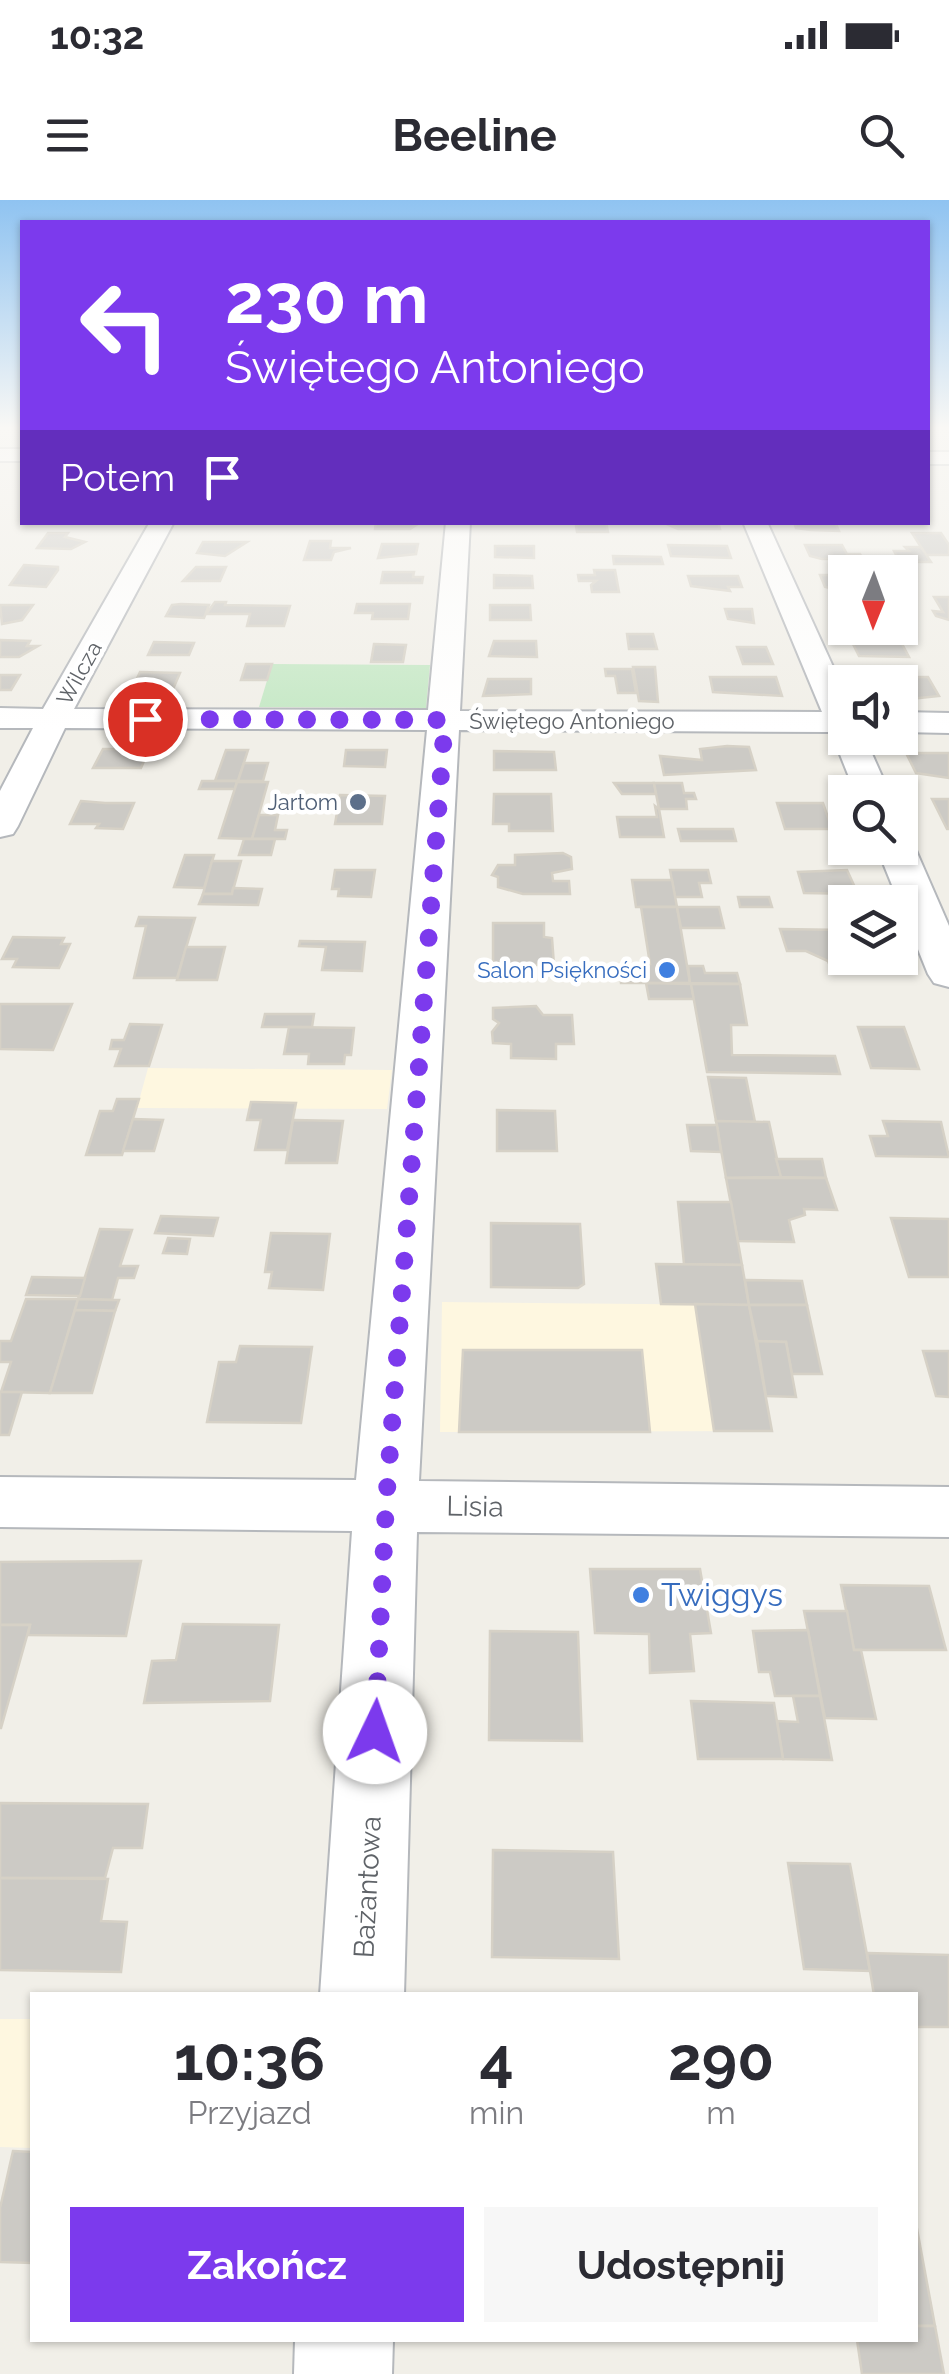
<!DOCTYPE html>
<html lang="pl">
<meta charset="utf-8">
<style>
:root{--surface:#fff;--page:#f7f7f7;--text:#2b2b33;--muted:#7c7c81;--accent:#7c3aed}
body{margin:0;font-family:Raleway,sans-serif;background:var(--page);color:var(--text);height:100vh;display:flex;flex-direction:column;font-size:38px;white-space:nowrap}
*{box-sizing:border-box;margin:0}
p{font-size:32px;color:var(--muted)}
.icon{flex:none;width:55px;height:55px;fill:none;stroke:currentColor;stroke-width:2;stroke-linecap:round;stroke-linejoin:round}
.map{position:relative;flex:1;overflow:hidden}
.sheet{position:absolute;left:30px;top:1792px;width:888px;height:350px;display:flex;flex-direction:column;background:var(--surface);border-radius:0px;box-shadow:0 2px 8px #0004}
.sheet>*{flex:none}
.guide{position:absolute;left:20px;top:20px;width:910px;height:305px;border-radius:0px;box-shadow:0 2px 8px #0004;background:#7c3aed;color:#fff;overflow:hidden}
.needle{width:65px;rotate:181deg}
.buttons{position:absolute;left:828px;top:355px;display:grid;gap:20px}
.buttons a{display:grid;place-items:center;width:90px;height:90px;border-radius:0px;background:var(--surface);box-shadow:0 2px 8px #0004;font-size:50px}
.pin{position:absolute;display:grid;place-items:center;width:85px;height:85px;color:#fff;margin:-42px;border:5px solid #fff;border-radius:50%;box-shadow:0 2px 10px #0007}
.me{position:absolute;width:110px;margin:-55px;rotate:3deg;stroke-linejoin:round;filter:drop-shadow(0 0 8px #0008)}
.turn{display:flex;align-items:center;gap:35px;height:210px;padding:0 40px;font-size:45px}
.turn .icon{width:130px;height:130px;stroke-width:2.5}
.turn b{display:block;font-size:70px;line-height:85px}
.then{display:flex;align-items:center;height:95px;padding:0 40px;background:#0003;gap:20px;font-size:38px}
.eta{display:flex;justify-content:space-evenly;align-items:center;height:170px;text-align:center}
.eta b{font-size:60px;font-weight:700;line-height:70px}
.button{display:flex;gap:20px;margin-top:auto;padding:20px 40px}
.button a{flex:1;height:115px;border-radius:0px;background:var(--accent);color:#fff;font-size:40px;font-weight:700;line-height:115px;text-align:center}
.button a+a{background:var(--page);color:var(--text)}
.status{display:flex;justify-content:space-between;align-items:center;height:70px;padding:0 50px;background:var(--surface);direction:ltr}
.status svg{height:28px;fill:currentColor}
header{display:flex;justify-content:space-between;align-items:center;height:130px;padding:0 40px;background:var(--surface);font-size:45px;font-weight:700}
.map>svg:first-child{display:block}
.commercial{fill:#fef7e0}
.green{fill:#c5e8c5}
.building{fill:#cccac5;stroke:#d6d1c6;stroke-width:2.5}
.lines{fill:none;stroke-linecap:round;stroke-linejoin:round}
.street-casing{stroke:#b5b8bc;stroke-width:4}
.street{fill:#fff;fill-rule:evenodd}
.route{stroke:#7c3aed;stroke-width:18;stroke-dasharray:0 32.4}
.service-dot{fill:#5c6f8a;stroke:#fff;stroke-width:4}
.shop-dot{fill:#3f7fe0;stroke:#fff;stroke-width:4}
.labels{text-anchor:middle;stroke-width:9;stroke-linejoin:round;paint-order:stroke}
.far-street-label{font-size:22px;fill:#5f6368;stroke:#fff}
.far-service-label{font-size:22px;fill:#4e5e75;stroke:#fff;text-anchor:end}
.far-shop-label{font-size:22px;fill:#366cbe;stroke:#fff;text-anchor:end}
.street-label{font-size:28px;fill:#5f6368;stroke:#fff}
.near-shop-label{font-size:32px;fill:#366cbe;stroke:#fff;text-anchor:start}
</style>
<div class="status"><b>10:32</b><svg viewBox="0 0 49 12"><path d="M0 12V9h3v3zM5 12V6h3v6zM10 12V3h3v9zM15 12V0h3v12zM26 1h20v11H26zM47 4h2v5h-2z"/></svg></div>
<header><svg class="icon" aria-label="menu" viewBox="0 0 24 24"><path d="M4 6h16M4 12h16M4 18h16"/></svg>Beeline<svg class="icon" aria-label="search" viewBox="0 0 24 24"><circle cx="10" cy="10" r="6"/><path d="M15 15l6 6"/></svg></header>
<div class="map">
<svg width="949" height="2174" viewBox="0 0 949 2174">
<rect width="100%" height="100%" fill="#f1efe8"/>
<!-- commercial -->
<g class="commercial">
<polygon points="148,868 392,870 387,909 137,908"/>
<polygon points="442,1102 749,1105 772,1231 440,1232"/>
<polygon points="0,1819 32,1819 32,1948 0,1947"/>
</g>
<!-- green -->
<polygon class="green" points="272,464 430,465 426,508 259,507"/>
<!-- building -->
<g class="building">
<polygon points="376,322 421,322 410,329 375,329"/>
<polygon points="583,322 606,322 608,332 577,332 576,326"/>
<polygon points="662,322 718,322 720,329 678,329"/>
<polygon points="794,322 835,322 839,331 811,330 796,328"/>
<polygon points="48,333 68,333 65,337 85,342 71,349 37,348"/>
<polygon points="912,333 941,333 949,345 949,355 926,355"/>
<polygon points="310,341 331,341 330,348 351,348 334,352 331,360 304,360"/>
<polygon points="203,342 247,342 225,356 197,353"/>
<polygon points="382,344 418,344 416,354 378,358"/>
<polygon points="668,345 727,346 731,358 671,356"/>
<polygon points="805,345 842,345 847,354 860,354 863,359 822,359 810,356"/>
<polygon points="495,346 534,346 534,358 495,357"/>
<polygon points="905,347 921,347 931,362 900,362 894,351 909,351"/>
<polygon points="613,356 661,357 663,364 614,364"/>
<polygon points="24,365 58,367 58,370 46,387 10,385"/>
<polygon points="196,367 226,367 220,381 183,381"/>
<polygon points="594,370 615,370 619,392 592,392 591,385 596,381 579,381 578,375 595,375"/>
<polygon points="383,372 414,372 413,377 423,377 422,383 381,383"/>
<polygon points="494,375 532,376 533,388 494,388"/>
<polygon points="820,375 845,375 845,391 825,387"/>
<polygon points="688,376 738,376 742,387 728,387 730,391 691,386"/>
<polygon points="934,397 949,397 949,420 936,416 933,411 943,412"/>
<polygon points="215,402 226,402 225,405 290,406 284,426 247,426 250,414 206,414"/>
<polygon points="357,404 410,404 408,419 372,419 373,413 355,413"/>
<polygon points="0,405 33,405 22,420 2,424"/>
<polygon points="172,405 181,404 209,405 204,418 166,416"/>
<polygon points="490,405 530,405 531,420 490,420"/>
<polygon points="725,409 752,409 754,423 728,419"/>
<polygon points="627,434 653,434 657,449 629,449"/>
<polygon points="0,440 30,441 27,446 38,446 19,457 0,457"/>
<polygon points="494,441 536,441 537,457 489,456"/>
<polygon points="154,442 194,443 189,455 148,455"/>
<polygon points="852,442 901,442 909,457 859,456"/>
<polygon points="374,444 406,445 403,462 371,462"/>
<polygon points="737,447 766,447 773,464 743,464"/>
<polygon points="246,464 272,464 267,480 241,480"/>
<polygon points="633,467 655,467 658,502 639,501"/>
<polygon points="605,469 632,469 636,493 618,493 615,476 606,476"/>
<polygon points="140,472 180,473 173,489 137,494 139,489 132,489"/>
<polygon points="0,475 20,475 11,490 0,490"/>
<polygon points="710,477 776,477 782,496 713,492"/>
<polygon points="868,477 928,477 939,496 900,500 900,482 871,482"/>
<polygon points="488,479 531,479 531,494 483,496"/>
<polygon points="727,546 749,547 756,570 664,575 660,556 702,560 700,549"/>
<polygon points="103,549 149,549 141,568 93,568"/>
<polygon points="226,550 248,550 238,581 215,581"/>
<polygon points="346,550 387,550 385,567 344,566"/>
<polygon points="494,551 554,552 556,570 494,570"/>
<polygon points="906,553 949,553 949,578 916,573"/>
<polygon points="244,563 268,563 263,581 238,581"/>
<polygon points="202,581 237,581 235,589 199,589"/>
<polygon points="237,582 268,582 252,639 219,638"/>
<polygon points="614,583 654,583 656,594 622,594"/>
<polygon points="654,583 682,583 684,593 694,593 696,599 686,599 687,609 659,609"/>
<polygon points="494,594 551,594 553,631 509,631 509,624 493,624"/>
<polygon points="340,595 385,596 382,624 335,624"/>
<polygon points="932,599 949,599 949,629 947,629"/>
<polygon points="81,601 105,603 134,603 123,629 96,628 99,624 70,624"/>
<polygon points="777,603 823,603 832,629 785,629"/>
<polygon points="655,606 659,609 664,637 620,637 617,617 657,617"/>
<polygon points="259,615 278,615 275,630 287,630 285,639 252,639"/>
<polygon points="733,629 736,641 681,641 678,629"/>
<polygon points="244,639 275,639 271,655 239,655"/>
<polygon points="563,653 571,657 572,669 552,673 553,681 569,681 570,694 523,694 498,687 498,677 492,675 498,665 515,665 515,655"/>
<polygon points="185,655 214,655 204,688 174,687"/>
<polygon points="212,661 241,661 232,694 203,694"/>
<polygon points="335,670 375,670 371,697 338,696 339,689 332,689"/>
<polygon points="670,670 708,670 711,683 699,683 702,697 675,697"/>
<polygon points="847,670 858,694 804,693 798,672"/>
<polygon points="632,680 672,680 677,707 636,707"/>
<polygon points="233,688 262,689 258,705 199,704 203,694 232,694"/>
<polygon points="738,697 769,697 772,707 740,707"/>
<polygon points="641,707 677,707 690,783 621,783 619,765 650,764"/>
<polygon points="677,707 719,707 724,728 681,728"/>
<polygon points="139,717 195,718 177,778 134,778 146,726 136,726"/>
<polygon points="493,723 544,723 544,737 552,738 554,765 493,765"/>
<polygon points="780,729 845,730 845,758 886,758 871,760 875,771 832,771 828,761 806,751 787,751"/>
<polygon points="13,737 64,738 61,744 70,744 59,768 13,767 17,759 2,759"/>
<polygon points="300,741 365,742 362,771 322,770 326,747 299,746"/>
<polygon points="186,747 225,747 217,780 177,780"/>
<polygon points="688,766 703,766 705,773 737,773 740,784 690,783"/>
<polygon points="646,783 691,784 694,799 649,799"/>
<polygon points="691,784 740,784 747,825 731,825 732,855 835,856 840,874 707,872"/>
<polygon points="0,804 72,804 53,850 0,849"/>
<polygon points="536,806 543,815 572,815 574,844 556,844 556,859 511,858 511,844 493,843 492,832 499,823 493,819 493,808"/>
<polygon points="265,814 314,814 312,827 262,827"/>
<polygon points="130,824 162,825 149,866 115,866 121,849 110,849 112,840 124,840"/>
<polygon points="289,827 354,828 351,855 345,855 344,864 308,864 309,854 284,854"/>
<polygon points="858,827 904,827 919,869 871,868"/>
<polygon points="708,877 746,878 755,922 716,921"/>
<polygon points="117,899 139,899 122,955 86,955 100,911 113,911"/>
<polygon points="251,902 296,903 287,950 255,950 261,920 247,920"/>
<polygon points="497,910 555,911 557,951 497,951"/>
<polygon points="133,919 163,920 154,951 123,951"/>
<polygon points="293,920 343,921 337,963 286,963"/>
<polygon points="716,921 769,922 781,977 726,978"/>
<polygon points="883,921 941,922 949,957 876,956 870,936 888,936"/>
<polygon points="687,925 717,925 721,952 691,951"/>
<polygon points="776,959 822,959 826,978 781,977"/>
<polygon points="726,978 826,978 837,1010 804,1009 805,1015 789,1020 794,1042 738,1041"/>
<polygon points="678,1002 731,1002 742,1065 684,1064"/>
<polygon points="161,1016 218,1018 213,1036 155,1033"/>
<polygon points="891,1018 949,1019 949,1077 909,1077"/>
<polygon points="491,1023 580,1024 584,1084 578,1088 491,1087"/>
<polygon points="100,1029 132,1030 120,1066 138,1066 134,1078 118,1078 112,1100 78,1099"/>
<polygon points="271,1033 330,1034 323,1090 269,1088 272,1072 265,1072"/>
<polygon points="168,1038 190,1039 187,1054 163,1053"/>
<polygon points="656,1064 742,1065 749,1105 661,1104"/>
<polygon points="32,1077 85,1078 80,1096 26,1095"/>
<polygon points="745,1080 802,1081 807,1105 749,1105"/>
<polygon points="26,1099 78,1099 50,1193 1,1192 11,1162 0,1162 0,1141 11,1141"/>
<polygon points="78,1099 112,1100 119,1100 115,1111 75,1110"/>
<polygon points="695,1104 749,1105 772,1231 714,1231"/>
<polygon points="749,1105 807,1105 822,1174 792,1174 786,1142 757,1141"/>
<polygon points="75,1110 115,1111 92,1193 50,1193"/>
<polygon points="757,1141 786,1142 796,1197 766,1196"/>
<polygon points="240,1146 312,1147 301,1223 207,1222 219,1162 236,1162"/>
<polygon points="463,1150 642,1150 650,1232 459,1232"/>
<polygon points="923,1151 949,1151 949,1197 936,1196"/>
<polygon points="0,1192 22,1192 9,1235 0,1235"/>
<polygon points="141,1361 126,1436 28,1435 30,1425 0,1425 0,1362"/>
<polygon points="590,1369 700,1369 711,1433 690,1434 694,1471 650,1473 649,1434 595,1433"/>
<polygon points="841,1385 929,1386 946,1450 854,1450"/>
<polygon points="804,1411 847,1411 854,1450 861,1450 876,1519 825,1518"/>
<polygon points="183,1424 279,1425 270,1501 144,1503 152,1461 176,1460"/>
<polygon points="0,1425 30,1425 1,1528 0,1528"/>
<polygon points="808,1430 820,1496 775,1496 770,1472 759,1472 753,1431"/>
<polygon points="490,1431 578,1432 582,1541 489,1540"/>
<polygon points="793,1496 820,1496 832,1560 783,1559 777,1521 798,1522"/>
<polygon points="691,1501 774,1503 783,1559 698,1559"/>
<polygon points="0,1603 148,1604 142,1648 113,1648 105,1678 0,1678"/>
<polygon points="493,1650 613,1652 619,1759 492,1757"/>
<polygon points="788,1663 850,1664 870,1771 804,1769"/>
<polygon points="0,1678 108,1679 101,1721 127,1722 121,1772 0,1770"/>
<polygon points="867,1753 949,1755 949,1827 915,1827 915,1795 874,1795"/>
<polygon points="13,1951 32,1952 32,2063 0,2062 0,2008"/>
<polygon points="915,2018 935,2126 915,2126"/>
<polygon points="915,2126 935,2126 944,2174 862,2174 857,2140 915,2140"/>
</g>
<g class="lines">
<!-- street casing -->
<g class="street-casing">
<g id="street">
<rect x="0" y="249" width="22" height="12"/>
<rect x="928" y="252" width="21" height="12"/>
<polygon points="150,322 174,322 74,509 428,510 446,322 470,322 460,511 822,512 743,322 767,322 845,493 845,538 865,538 889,592 855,592 831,532 459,530 419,1281 949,1287 949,1337 417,1332 404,1795 320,1795 352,1331 0,1327 0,1277 356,1280 427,530 65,528 18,626 13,634 0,637 0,591 33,528 0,528 0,508 43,509"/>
<polygon points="900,512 949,513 949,533 900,532"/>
<polygon points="900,638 915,648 949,726 949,787 934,783 928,774 877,648 900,648"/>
<polygon points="295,2140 393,2140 392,2174 294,2174"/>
</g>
</g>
<!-- street -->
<use href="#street" class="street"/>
</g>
<!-- sky -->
<linearGradient id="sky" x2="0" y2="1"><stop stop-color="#8fc3f1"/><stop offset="0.43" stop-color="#f9f8f5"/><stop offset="1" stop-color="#f9f8f5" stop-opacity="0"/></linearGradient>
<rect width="949" height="530" fill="url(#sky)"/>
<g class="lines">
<!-- route -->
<polyline class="route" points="145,519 445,520 386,1304 375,1532"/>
</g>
<!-- markers -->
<circle class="service-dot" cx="358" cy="602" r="10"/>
<g class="shop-dot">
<circle cx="667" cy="770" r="10"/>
<circle cx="641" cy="1395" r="10"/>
</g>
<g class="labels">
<!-- far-street labels -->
<g class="far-street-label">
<text transform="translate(79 473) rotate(-61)" y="8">Wilcza</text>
<text x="572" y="529">Świętego Antoniego</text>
</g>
<!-- far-service labels -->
<g class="far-service-label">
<text x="338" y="610">Jartom</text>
</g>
<!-- far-shop labels -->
<g class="far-shop-label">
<text x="647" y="778">Salon Psiękności</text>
</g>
<!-- street labels -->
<g class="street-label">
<text transform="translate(475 1306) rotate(1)" y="10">Lisia</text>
<text transform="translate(367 1687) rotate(-87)" y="10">Bażantowa</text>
</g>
<!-- near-shop labels -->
<g class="near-shop-label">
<text x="661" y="1406">Twiggys</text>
</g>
</g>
</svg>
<div class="buttons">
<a><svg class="needle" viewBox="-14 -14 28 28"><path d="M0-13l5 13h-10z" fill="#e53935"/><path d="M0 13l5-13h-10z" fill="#7c7c81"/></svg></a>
<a><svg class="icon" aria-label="sound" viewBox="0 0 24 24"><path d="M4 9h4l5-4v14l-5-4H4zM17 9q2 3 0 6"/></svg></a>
<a><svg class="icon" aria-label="search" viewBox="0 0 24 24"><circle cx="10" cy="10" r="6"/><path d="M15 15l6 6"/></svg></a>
<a><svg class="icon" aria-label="layers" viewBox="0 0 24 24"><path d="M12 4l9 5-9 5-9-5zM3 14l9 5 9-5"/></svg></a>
</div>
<div class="pin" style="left:145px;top:519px;background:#d93025"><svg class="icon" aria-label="arrive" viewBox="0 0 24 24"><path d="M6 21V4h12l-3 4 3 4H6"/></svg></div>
<svg class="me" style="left:375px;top:1532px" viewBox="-20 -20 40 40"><circle r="19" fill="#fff"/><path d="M0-13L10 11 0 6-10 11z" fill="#7c3aed"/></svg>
<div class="guide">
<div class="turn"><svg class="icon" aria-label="left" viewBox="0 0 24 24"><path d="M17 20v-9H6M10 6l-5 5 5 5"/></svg><div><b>230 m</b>Świętego Antoniego</div></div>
<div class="then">Potem<svg class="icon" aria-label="arrive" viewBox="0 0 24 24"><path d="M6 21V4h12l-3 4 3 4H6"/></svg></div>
</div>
<section class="sheet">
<div class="eta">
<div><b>10:36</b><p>Przyjazd</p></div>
<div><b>4</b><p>min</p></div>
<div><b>290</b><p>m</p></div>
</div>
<div class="button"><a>Zakończ</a><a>Udostępnij</a></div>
</section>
</div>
